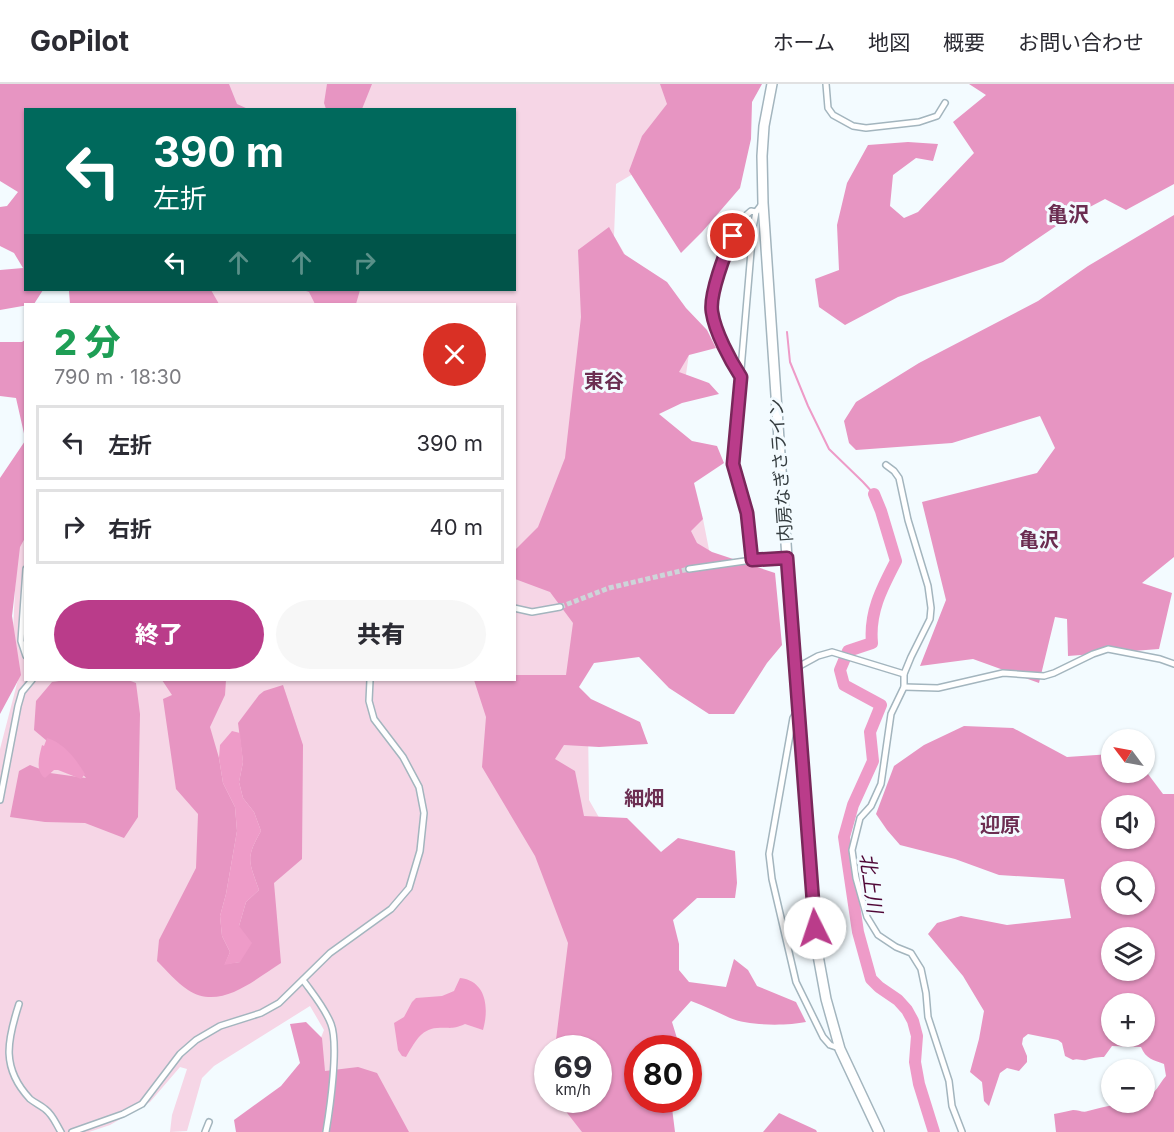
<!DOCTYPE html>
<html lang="ja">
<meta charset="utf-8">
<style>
:root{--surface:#fff;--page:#f7f7f7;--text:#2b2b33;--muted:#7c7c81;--line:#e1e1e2;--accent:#ba3c8a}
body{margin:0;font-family:Inter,"Noto Sans JP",sans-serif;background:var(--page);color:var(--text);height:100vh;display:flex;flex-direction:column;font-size:22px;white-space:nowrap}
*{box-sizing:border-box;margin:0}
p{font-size:20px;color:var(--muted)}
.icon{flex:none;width:33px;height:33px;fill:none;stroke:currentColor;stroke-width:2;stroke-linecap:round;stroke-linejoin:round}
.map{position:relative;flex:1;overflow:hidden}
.drawer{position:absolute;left:24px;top:219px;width:492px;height:378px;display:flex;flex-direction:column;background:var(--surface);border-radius:0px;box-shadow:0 2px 4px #0004}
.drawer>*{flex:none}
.guide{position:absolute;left:24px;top:24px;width:492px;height:183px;border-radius:0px;box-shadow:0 2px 4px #0004;background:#00695c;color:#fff;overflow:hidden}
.needle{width:39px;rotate:302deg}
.buttons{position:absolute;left:1101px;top:645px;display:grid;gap:12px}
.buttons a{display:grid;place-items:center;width:54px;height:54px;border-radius:50%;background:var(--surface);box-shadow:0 2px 4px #0004;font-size:30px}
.speed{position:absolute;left:534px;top:951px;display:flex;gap:12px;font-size:30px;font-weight:700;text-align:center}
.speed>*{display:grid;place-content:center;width:78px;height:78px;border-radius:50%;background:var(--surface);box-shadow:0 2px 4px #0004;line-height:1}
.speed small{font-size:15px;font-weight:400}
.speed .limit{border:9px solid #d22;background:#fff;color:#111}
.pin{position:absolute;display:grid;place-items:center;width:51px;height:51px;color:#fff;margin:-26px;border:3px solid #fff;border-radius:50%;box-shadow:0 2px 6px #0007}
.me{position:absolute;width:66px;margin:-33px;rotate:356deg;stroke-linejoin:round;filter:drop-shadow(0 0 4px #0008)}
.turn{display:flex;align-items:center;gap:21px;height:126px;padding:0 30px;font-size:27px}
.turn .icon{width:78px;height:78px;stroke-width:2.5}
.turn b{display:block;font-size:42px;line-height:51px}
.lanes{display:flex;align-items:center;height:57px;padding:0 30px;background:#0003;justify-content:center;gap:30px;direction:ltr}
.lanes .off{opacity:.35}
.round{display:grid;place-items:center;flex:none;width:63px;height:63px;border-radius:32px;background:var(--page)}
.overview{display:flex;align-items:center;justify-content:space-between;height:102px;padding:0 30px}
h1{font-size:36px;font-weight:800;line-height:45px;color:#1e9e55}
.action{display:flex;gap:12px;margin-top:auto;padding:12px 30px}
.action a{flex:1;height:69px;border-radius:36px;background:var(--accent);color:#fff;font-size:24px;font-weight:800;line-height:69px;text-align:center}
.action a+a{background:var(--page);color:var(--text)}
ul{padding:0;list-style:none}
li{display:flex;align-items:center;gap:18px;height:75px;margin:0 12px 9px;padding:0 18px;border:3px solid var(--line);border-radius:0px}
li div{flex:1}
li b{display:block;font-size:22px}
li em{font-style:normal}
header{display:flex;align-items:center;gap:36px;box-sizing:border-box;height:84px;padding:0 30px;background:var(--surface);border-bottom:2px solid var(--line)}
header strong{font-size:28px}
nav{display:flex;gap:33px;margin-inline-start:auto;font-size:21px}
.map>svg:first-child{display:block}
.green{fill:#f6d6e6}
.forest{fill:#e795c2;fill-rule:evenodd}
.water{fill:#ee9bc8}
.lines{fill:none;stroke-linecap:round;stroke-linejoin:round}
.stream{stroke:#ee9bc8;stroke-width:2}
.river{stroke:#ee9bc8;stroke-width:12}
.minor-tunnel{stroke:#cdd5d9;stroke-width:5;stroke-dasharray:5 2.5;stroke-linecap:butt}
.minor-casing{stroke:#a3b5be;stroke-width:8}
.trunk-casing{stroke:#a3b5be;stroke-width:12}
.minor{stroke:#fff;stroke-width:5}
.trunk{stroke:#fff;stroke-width:9}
.route-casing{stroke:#79275a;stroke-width:15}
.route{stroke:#ba3c8a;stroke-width:10}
.labels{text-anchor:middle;stroke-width:6;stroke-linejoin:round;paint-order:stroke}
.street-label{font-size:18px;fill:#363e41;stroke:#f3fbff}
.neighbourhood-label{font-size:20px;font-weight:bold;fill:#6b2d51;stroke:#f3fbff}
.water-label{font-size:20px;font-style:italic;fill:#4f0636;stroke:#f3fbff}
.quarter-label{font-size:21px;font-weight:bold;fill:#6b2d51;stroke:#f3fbff}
</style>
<header>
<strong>GoPilot</strong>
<nav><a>ホーム</a><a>地図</a><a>概要</a><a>お問い合わせ</a></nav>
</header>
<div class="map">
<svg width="1174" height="1048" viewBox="0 0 1174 1048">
<rect width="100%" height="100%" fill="#f3fbff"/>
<!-- green -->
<polygon class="green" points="130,0 755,0 757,9 712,35 668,69 616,100 614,152 655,221 690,263 683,311 637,323 670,436 703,435 725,548 607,544 566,628 588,640 589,716 609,751 588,964 548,964 548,1016 598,1016 613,1048 267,1048 301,1004 324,946 310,922 214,982 202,994 187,1047 170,1048 172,1031 187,985 180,983 150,1018 110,1041 89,1048 0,1048 0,665 20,588 12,569 18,444 25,434 26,596 514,596 514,220 91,220 113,206 514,206 514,26 113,25"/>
<!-- forest -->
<g class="forest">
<polygon points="0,0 229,0 237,20 248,25 26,26 26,206 43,206 34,220 0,226 0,186 23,184 14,169 0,162 0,123 7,122 18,108 0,97"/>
<polygon points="327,0 372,0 362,25 326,25 324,19"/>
<polygon points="660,0 762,0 752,18 751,55 740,104 702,148 681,169 629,87 642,52 667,20"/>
<polygon points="969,0 1174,0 1174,100 1126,126 1105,115 1065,136 1003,178 898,213 845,241 819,223 815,195 839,186 837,141 847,99 868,61 908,58 938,60 933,77 916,74 893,91 890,122 904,134 918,128 974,69 953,38 986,11"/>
<polygon points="1174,131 1174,473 1142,499 1172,509 1159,565 1068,572 1067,535 1055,533 1039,599 973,575 920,582 946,516 922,418 1037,389 1055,364 1040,332 952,359 856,366 849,359 844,337 856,318 919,279 1038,217 1088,182"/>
<path d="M609 143 624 170 667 198 686 224 707 246 716 264 689 271 679 288 709 299 719 310 682 319 659 330 692 357 717 362 724 379 694 399 703 435 691 447 697 459 712 468 775 489 782 561 767 579 734 630H709L669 604 639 573 594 579 579 603 591 615 640 638 648 660 599 663 564 661 555 675 575 687 584 732 627 734 661 768 678 754 735 767 737 799 735 814H697L673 836 679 860V886L689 898 726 903 734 875 748 886 757 902 796 918 806 938C786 942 749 942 730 934 717 928 705 922 691 917L672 938 680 964H638V1016H671L675 1048H582L557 1016H598V964H555L568 859 535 772 482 683 486 633 474 596H514L515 591H566L573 539 550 508 515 495V466L538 443 565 374 581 233 578 166Z"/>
<polygon points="66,206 211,206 219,220 70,220 69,207"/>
<polygon points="303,206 360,206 356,220 315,220 309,208"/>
<polygon points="25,256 25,354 16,314 0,312 0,258 22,258"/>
<polygon points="25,357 25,454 20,463 12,532 21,591 0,630 0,394"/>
<polygon points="66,596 128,596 136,599 140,630 138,733 124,754 85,739 45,738 10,733 19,687 30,681 50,689 86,694 73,679 34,646 36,617 52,598"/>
<path d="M162 596H226L225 611 210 643 219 674 223 699 235 723 237 747 226 810 220 832 222 852 230 868 225 880 240 878 239 842 246 818 259 806C249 777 245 775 261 747L254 728 243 714 239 698 243 678 238 639 259 611 264 607 283 601 303 661 302 775 274 799 281 879C254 896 220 927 188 906 177 899 166 886 157 877L159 856 196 784 198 730 176 705 163 615 172 611Z"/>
<path d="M964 642 1013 644 1067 673 1111 670 1112 688H1144L1145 686 1163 710H1174V1048H1056L1054 1030C1061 1029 1067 1027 1073 1026 1079 1026 1083 1029 1088 1027 1106 1022 1125 1018 1144 1018L1145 1013C1157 1009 1158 1001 1166 992L1164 980C1153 976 1146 975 1141 963L1112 962 1104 973C1097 973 1093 974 1086 976 1081 977 1078 974 1073 976L1065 972 1062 959 1058 956 1028 950 1023 954 1022 960 1027 972V978L1019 987 1007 984 1000 989 989 1022 984 1017 982 998 970 988 979 955 984 927 963 892 928 850 937 839 961 832 1007 841 1071 834 1064 795 999 791 955 775 900 761 887 746 876 730 894 682 924 661ZM1112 722H1144V754H1112ZM1112 788H1144V820H1112ZM1112 854H1144V886H1112ZM1112 920H1144V952H1112Z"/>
<polygon points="306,938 322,954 325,987 358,983 377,989 409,1048 236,1048 234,1036 281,1002 300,979 290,940"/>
<polygon points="779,1029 816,1046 817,1048 763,1048"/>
</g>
<!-- water -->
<g class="water">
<path d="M232 647 240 649 243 678 239 698 243 714 254 728 261 747C245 775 249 777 259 806L246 818 239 842 252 859 240 878 224 881 230 868 222 852 220 832 226 810 237 747 235 723 223 699 219 674 220 661Z"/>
<path d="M47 654C64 659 76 675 85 690L81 695 58 686H54L45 694C35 687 39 673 42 661L44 662Z"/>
<path d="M460 894C487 897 489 925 483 946L465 940C451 946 451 943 437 944 420 945 414 960 406 973L402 972 398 966 394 939 404 933 412 918 416 914 442 912 454 907Z"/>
</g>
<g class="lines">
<!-- stream -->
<polyline class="stream" points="787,248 790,278 808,322 829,365 863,398 874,410"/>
<!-- river -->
<path class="river" d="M874 410 881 427 896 477C882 504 869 528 872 559L848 567 840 586 844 601 881 621 870 648 873 677 853 721 844 753 858 848 871 895 879 903 898 916 907 926 913 937 917 952 915 978 919 1000 934 1048"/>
<!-- minor-tunnel -->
<polyline class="minor-tunnel" points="560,523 609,504 689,485"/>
<!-- minor casing -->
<g class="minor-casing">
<g id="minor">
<polyline points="826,0 828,24 833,31 853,42 866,44 919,38 937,32 945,19"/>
<polyline points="740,291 718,247 711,226 722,175 743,134 751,127 756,128"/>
<polyline points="886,381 894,387 899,394 908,436 928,502 931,524 930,535 911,573 904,590 904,603 891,630 881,700 871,722 860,734 852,766 856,794 867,833 878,851 896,863 911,869 921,885 926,909 928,933 949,997 952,1022 962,1048"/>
<polyline points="752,476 747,429 733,380 753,144 756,128 762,120"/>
<polyline points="26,485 21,557 26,572"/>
<polyline points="689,485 752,476 787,474"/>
<polyline points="514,524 532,528 560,523"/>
<polyline points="796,584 818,572 832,568 904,590"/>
<polyline points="904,603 938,604 1003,589 1044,592 1054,589 1093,570 1108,565 1160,575 1174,580"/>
<polyline points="798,626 793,634 769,770 772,795 796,898 823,953 830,961 839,964"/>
<polyline points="0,716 18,622 22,608 32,596"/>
<path d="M303 896C313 910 325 924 331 940 339 961 330 1024 326 1048"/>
<path d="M19 920C7 957 1 984 30 1015 35 1019 40 1021 45 1025 53 1031 56 1040 61 1048"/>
<polyline points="72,1048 123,1030 142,1020 180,970 196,956 220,942 261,929 279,919 330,869 391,825 409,804 420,767 424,729 419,703 403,673 374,635 369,617 370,596"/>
<polyline points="205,1048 209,1038"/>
</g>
</g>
<!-- trunk casing -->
<g class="trunk-casing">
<polyline id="trunk" points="772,0 764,42 762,72 763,119 787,474 817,866 826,915 840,965 879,1048"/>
</g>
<!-- minor -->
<use href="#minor" class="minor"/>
<!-- trunk -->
<use href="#trunk" class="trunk"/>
</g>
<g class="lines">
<!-- route casing -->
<g class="route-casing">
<path id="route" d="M733 152C725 169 709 211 712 228 715 248 730 276 741 293L733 380 747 429 752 476 787 474 815 844"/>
</g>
<!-- route -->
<use href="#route" class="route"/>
</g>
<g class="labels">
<!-- street labels -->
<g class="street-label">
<text transform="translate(781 386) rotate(-94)" y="6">内房なぎさライン</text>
</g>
<!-- neighbourhood labels -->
<g class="neighbourhood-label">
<text x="604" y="304">東谷</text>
<text x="1039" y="463">亀沢</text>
<text x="644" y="721">細畑</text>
<text x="1000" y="748">迎原</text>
</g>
<!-- water labels -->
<g class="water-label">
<text transform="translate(871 799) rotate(82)" y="7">北上川</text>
</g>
<!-- quarter labels -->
<g class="quarter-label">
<text x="1068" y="138">亀沢</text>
</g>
</g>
</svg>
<div class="buttons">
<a><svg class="needle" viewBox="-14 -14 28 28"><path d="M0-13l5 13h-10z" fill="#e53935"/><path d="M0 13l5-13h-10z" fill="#7c7c81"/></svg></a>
<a><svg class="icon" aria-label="sound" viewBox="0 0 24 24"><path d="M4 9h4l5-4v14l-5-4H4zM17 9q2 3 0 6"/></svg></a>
<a><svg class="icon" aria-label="search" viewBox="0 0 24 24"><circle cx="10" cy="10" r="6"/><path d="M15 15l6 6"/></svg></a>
<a><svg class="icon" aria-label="layers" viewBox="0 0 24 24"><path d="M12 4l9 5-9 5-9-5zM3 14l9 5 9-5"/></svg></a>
<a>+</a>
<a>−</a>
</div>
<div class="speed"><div>69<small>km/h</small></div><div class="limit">80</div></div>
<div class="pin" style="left:733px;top:152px;background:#d93025"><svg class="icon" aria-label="arrive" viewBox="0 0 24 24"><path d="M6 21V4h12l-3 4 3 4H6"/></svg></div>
<svg class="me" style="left:815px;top:844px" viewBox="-20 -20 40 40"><circle r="19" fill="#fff"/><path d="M0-13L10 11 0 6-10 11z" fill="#ba3c8a"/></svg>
<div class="guide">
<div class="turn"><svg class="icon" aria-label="left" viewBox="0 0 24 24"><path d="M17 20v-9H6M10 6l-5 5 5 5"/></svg><div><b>390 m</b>左折</div></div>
<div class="lanes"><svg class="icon" aria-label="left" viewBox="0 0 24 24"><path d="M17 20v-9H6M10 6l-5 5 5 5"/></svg><svg class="icon off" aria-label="ahead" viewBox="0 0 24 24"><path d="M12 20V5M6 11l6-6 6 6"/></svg><svg class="icon off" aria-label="ahead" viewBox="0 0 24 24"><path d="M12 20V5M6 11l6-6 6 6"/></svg><svg class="icon off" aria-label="right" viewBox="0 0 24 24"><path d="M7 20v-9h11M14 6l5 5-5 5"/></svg></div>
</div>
<section class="drawer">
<div class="overview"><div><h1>2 分</h1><p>790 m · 18:30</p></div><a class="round" style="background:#d93025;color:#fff"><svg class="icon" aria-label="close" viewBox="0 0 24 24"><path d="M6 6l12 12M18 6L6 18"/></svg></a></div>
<ul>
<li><svg class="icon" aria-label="left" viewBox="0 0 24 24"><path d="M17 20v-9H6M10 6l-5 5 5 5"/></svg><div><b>左折</b></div><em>390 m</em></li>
<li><svg class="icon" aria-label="right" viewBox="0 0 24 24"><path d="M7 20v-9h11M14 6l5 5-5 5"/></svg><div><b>右折</b></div><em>40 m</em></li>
</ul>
<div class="action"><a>終了</a><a>共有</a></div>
</section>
</div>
